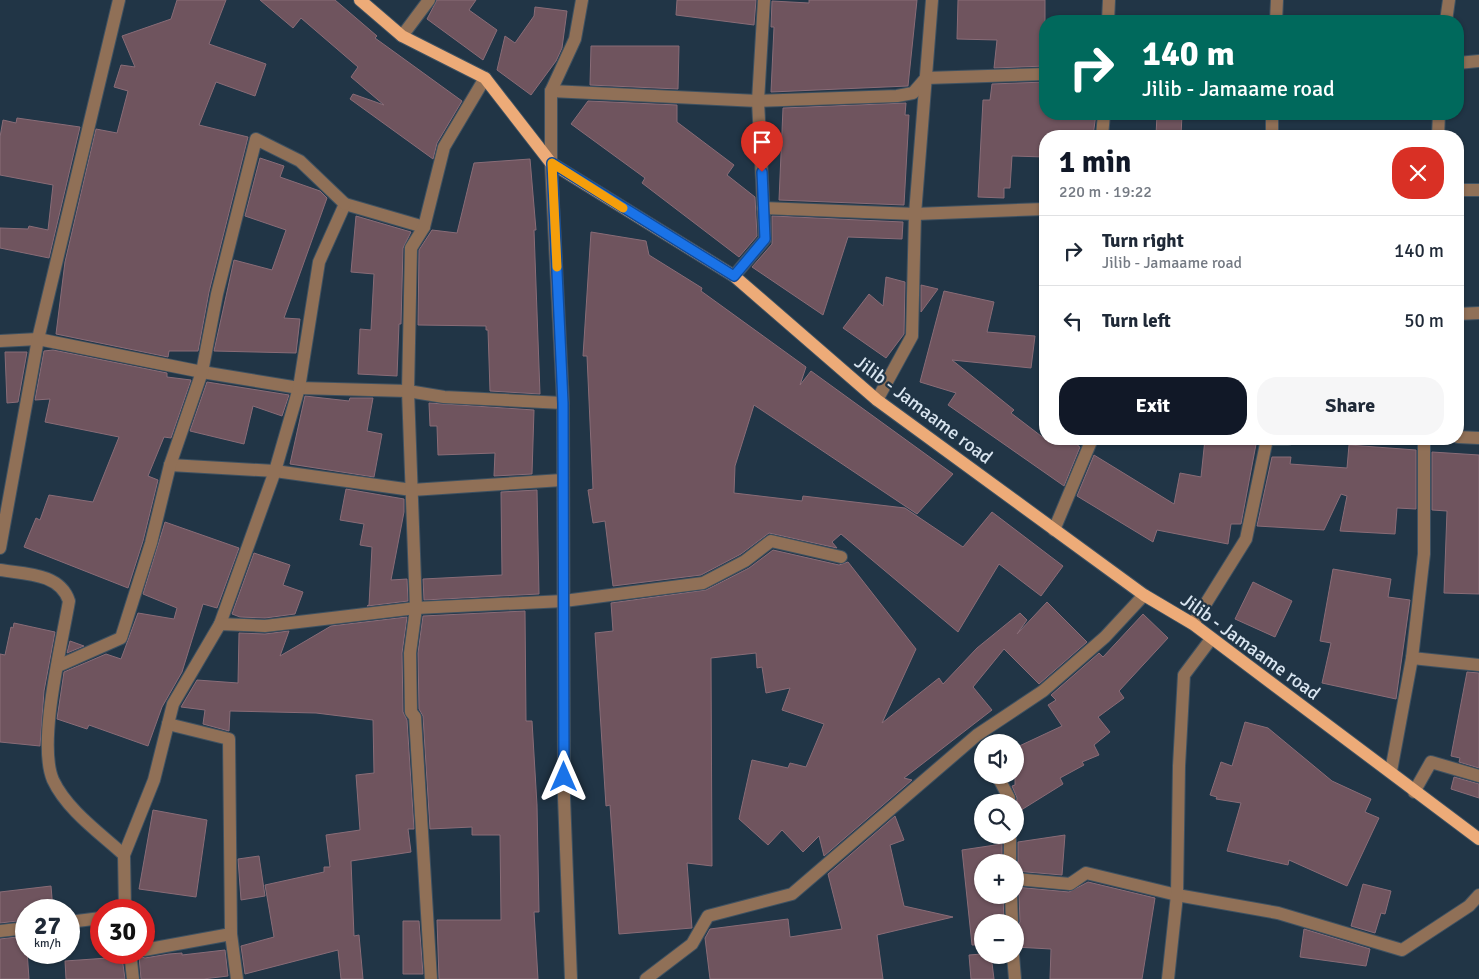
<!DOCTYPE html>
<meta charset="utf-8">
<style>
:root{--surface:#fff;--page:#f6f6f7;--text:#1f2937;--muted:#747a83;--line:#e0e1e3;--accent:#111827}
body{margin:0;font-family:Signika,sans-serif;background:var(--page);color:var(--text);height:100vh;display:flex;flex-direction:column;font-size:19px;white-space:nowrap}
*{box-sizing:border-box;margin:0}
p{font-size:16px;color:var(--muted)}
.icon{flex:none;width:28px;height:28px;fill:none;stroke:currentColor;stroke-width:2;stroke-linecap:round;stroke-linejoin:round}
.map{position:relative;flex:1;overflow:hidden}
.sheet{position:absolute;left:1039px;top:130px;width:425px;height:315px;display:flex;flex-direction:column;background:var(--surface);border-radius:20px;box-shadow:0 1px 4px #0004}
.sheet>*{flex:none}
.top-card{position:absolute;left:1039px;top:15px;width:425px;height:105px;border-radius:20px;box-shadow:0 1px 4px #0004;background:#00695c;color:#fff;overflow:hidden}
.controls{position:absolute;left:974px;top:734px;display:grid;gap:10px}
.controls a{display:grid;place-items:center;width:50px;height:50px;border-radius:50%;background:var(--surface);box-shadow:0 1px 4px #0004;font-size:25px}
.speed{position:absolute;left:15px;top:899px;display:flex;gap:10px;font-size:25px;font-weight:700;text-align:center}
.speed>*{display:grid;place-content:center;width:65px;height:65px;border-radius:50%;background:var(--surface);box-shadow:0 1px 4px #0004;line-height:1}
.speed small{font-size:12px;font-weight:400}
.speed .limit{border:8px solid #d22;background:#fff;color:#111}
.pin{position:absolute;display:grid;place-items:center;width:42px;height:42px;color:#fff;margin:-51px -21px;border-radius:50% 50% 50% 0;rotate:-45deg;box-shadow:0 0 5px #0007}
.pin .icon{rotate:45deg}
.me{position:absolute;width:55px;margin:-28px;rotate:0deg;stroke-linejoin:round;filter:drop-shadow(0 0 4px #0008)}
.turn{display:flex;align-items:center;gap:18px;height:105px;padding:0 20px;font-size:22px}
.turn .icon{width:65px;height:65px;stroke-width:2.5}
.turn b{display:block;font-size:35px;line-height:42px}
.round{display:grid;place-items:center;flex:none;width:52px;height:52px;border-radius:20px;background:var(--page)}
.headline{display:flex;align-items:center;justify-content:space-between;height:85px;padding:0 20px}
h1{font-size:30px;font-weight:800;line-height:38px;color:var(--accent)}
.cta{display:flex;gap:10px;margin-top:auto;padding:10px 20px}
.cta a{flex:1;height:58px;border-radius:20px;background:var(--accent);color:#fff;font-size:20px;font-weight:800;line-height:58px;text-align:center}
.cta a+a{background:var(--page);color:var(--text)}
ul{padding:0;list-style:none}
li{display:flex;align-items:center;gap:15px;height:70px;padding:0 20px;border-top:1px solid var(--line)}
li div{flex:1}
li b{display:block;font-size:19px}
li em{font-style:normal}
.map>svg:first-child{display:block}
.building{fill:#6f545e;stroke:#896c77}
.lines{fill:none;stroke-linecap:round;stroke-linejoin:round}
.minor-casing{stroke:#3e5161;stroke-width:14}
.major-casing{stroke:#3e5161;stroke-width:14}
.minor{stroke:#907057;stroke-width:12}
.major{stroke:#edab78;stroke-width:12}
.route-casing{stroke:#114b97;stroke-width:12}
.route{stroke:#1a73e8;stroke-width:9}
.slow{stroke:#f59e0b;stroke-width:9}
.labels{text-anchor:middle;stroke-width:4.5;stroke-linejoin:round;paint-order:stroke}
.street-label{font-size:19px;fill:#d9e5f0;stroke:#213546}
</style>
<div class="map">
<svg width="1479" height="979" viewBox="0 0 1479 979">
<rect width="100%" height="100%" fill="#213546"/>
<!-- building -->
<g class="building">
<polygon points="177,0 226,0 209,44 266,64 255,96 216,82 199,125 248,137 209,292 198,351 169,351 168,357 56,334 65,262 96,129 117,133 128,91 114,87 121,65 135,67 122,36 171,19"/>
<polygon points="260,0 335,0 377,36 375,38 462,101 437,143 433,159 350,99 353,94 384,105 351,77 358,67 301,18 293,28"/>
<polygon points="437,0 476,0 469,10 497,30 483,60 427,19"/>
<polygon points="677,0 756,0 754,25 676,15"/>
<polygon points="809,0 917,0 908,86 771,92 774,27 771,27 772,1 809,3"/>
<polygon points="958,0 1045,0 1045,66 994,68 997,40 957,39"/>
<polygon points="535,7 567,11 562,48 556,61 531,95 497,70 505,36 515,43 534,16"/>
<polygon points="591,46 679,46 678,89 590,85"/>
<polygon points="1045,82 1045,114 1096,114 1093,136 1045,136 1045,157 1012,156 1010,188 1004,188 1004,198 978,197 983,100 990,100 992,84"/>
<polygon points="588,101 677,105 677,122 734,165 727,175 755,197 757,236 739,257 642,183 645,178 571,124"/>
<polygon points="906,103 905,115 909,115 904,205 779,200 783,108"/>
<polygon points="1157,114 1182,114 1181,136 1156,136"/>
<polygon points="17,118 80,127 49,258 0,248 0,228 28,229 29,226 48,230 53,185 0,175 0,137 3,120 16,123"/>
<polygon points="260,158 284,166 280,177 320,191 327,198 284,318 300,319 296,353 214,351 234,260 272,270 286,230 245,216"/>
<polygon points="530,159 536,230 534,230 540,394 490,391 488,330 486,330 486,326 418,325 419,250 432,230 457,233 474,163"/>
<polygon points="356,216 411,232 403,248 401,324 399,324 397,376 358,374 360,329 371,330 374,274 351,272"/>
<polygon points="772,216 903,222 902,239 848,237 823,315 752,267 772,244"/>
<polygon points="591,232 646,241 649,255 702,288 701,291 806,367 800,385 811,371 953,474 917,514 754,405 735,466 734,493 802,501 803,496 905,508 963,547 992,512 1063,566 1041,596 999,564 958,632 841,534 832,542 837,548 769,533 741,554 701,575 613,586 605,521 593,523 588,490 593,489 587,356 583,356"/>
<polygon points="886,277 905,282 904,334 886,358 843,328 869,294 883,306"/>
<polygon points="921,285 938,289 921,312"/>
<polygon points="944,291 994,302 987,332 1035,336 1031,368 952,360 1014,410 1011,413 1045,439 1079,439 1078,446 1080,447 1064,486 948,405 956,393 920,382"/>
<polygon points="53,350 167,373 167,377 191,380 171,438 164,437 148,476 158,480 143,541 128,588 24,547 36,518 40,520 49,495 93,502 119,437 45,422 50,399 35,400 44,351"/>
<polygon points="5,352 27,352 18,402 7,403"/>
<polygon points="207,382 289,395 282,416 253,406 244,444 190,431"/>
<polygon points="305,396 349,401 350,398 373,398 367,431 382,434 374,477 290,464"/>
<polygon points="429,403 534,410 532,474 494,476 495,453 438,455 437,426 430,426"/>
<polygon points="1205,439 1257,439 1241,524 1231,524 1228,544 1157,530 1153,542 1077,496 1094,455 1174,504 1180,473 1201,477"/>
<polygon points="1349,445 1416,450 1416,509 1397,508 1395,534 1340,531 1347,496 1341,494 1324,530 1257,526 1272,457 1291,457 1290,464 1347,468"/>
<polygon points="1432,452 1479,455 1479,594 1444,593 1447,511 1432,510"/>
<polygon points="346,489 404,499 404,512 391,580 407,579 408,601 367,606 369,605 372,547 360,545 364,524 340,520"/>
<polygon points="537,490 539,594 424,600 423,579 502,575 501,492"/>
<polygon points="165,522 239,548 217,608 203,604 182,672 162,707 148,746 89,725 87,729 57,719 64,672 106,654 121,659 138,613 174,619 177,608 143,594"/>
<polygon points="773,550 839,565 848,562 916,649 882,723 939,678 943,684 977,648 1020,613 1027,620 1017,634 1047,602 1087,642 1039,684 1004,649 973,687 992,710 904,778 912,780 824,856 819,836 803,852 782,830 768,845 739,819 752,760 788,768 790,763 806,767 824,724 782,710 790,688 766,693 762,667 757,668 756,653 711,658 712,866 687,863 692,928 619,934 610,805 606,806 595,633 613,631 611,603 706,590 749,568"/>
<polygon points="254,553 290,565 283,585 303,592 295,614 265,618 240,617 232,614"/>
<polygon points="1333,569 1391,579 1388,597 1410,600 1396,699 1322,683 1331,643 1320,641"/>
<polygon points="1253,582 1292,601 1275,637 1235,619"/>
<polygon points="525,611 526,721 532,721 537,805 539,912 534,912 538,979 439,979 437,920 501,920 500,835 472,835 472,827 430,829 423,716 419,709 418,653 423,616"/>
<polygon points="1143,614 1168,638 1119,691 1124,698 1098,717 1110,732 1094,745 1099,755 1082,762 1084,765 1060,778 1063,784 1018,812 1016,807 1017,798 1012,786 1015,785 1015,748 1062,726 1048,705 1056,700 1051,695 1099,653 1103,657"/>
<polygon points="407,617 402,653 403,712 407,720 414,829 408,829 411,852 351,861 354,936 359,935 363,979 341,979 338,950 245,974 241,946 274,937 265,885 324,872 324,867 330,867 326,835 360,830 356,775 374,773 373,720 316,713 230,711 229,731 203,724 205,710 181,707 197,680 238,683 239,633 265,634 289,631 280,656 331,626"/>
<polygon points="14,623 55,632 44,691 40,746 0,742 0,654 5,655 11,627 13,628"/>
<polygon points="70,641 84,646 67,653"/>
<polygon points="1467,672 1479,673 1479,768 1459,762 1460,758 1451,756"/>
<polygon points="1245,722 1268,728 1332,781 1371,799 1365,812 1379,818 1347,886 1289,860 1288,865 1227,851 1241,803 1216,799 1217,797 1210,795 1221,762 1232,766"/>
<polygon points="1454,777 1479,784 1479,798 1451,789"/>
<polygon points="153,810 207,820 196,897 139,889"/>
<polygon points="895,816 904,840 890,845 904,906 953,917 877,935 883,979 710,979 705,938 710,929 788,919 790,937 842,929 828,874"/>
<polygon points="1065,835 1062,875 1015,871 1018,862 1018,842"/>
<polygon points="1002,844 1002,862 982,862 982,895 1003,895 1004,922 982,922 982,945 972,945 962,850"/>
<polygon points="259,856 265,896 241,900 238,859"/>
<polygon points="1088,882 1155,898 1142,979 1050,979 1051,949 1015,947 1015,929 1020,922 1019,895 1015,887 1069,892"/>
<polygon points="1363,884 1391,891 1385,914 1381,913 1375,933 1351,926"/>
<polygon points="51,886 53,910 26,910 26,920 0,923 0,892"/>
<polygon points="403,921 419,921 423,974 403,974"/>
<polygon points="1304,929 1370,949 1366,966 1300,957"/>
<polygon points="26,936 29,979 0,979 0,939"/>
<polygon points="225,950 228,976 203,979 141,979 139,956 145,958 169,954 182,953 182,955"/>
<polygon points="982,954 991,955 994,979 971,979 969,955"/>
<polygon points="122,957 125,979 66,979 65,961"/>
</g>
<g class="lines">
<!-- minor casing -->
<g class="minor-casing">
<g id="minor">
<polyline points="1108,21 1109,0"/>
<polyline points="1276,21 1277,0"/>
<polyline points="1446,21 1449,0"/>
<polyline points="402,36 429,0"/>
<polyline points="1458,63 1479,61"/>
<polyline points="551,91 758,101 897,96 913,93 926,78 1045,74"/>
<polyline points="1102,136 1104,114"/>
<polyline points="1272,136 1272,114"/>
<polyline points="1438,136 1439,114"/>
<polyline points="1458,190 1479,190"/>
<polyline points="763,208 915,214 1045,209"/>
<polyline points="734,276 765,239 758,101 764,0"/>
<polyline points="1458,314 1479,313"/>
<polyline points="0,341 38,339 202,372 299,388 408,391 444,397 563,403"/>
<polyline points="877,400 912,336 915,214 932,0"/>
<polyline points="1458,437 1479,438"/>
<polyline points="1267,439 1288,439"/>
<polyline points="170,465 275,471 412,490 562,480"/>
<polyline points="1054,530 1092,439"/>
<polyline points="0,548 38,339 119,0"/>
<path d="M0 570C25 574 60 573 69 601 62 643 37 743 53 780 67 810 100 833 124 855"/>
<polyline points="220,624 275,471 299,388 319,262 345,204 424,227"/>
<polyline points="1193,624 1246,539 1267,439"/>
<polyline points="1412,658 1479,665"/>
<polyline points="58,666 121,638 151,543 170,465 202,372 217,294 256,139 300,161 345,204"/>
<polyline points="168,724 229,739 231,934 237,979"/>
<polyline points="1391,771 1412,658 1424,554 1424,439"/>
<polyline points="997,775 1009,798 1009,802"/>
<polyline points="1414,792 1431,762 1479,776"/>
<polyline points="1010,835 1010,862"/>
<polyline points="1015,879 1070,884 1086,873 1177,895 1278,913 1402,950 1469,906 1479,895"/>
<polyline points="1011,895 1012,922"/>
<polyline points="125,910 124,855 154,780 173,704 220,624 265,626 416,608 564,601 703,583 745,561 771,541 841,557"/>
<polyline points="69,922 101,918"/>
<polyline points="0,931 26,928"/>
<polyline points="144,950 231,934"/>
<polyline points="130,952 133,979"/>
<polyline points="1013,955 1015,979"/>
<polyline points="431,979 415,717 411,712 410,653 416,608 408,391 411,248 424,227 444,147 485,78"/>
<polyline points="571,979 564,797 563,403 551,163 551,91 575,39 582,0"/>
<polyline points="646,979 692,944 708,916 792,894 977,735 1043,691 1105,637 1144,595"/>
<polyline points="1168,979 1177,895 1179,766 1184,675 1211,639"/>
</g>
</g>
<!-- major casing -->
<g class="major-casing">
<polyline id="major" points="360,0 402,36 485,78 551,163 734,276 877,400 1144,595 1193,624 1479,839"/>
</g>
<!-- minor -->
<use href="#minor" class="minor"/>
<!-- major -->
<use href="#major" class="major"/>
</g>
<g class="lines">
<!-- route casing -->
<g class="route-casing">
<polyline id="route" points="564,777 563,403 552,163 734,276 765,239 762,172"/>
</g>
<!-- route -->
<use href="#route" class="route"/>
<!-- slow -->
<polyline class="slow" points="557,267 552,163 623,208"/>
</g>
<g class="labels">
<!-- street labels -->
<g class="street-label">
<text transform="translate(924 409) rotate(37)" y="7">Jilib - Jamaame road</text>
<text transform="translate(1251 646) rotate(36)" y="7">Jilib - Jamaame road</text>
</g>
</g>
</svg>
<div class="controls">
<a><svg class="icon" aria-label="sound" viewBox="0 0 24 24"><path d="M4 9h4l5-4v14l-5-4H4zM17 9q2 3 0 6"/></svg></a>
<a><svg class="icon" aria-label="search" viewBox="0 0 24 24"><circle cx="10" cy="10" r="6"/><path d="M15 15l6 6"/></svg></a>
<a>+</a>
<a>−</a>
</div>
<div class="speed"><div>27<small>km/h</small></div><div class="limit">30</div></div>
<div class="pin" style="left:762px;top:172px;background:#d93025"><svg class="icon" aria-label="arrive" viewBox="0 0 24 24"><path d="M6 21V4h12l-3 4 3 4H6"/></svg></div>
<svg class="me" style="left:564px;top:777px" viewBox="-20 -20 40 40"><path d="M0-17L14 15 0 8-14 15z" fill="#1a73e8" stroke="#fff" stroke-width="4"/></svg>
<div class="top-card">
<div class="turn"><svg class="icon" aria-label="right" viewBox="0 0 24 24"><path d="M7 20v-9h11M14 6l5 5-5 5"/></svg><div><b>140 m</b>Jilib - Jamaame road</div></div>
</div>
<section class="sheet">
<div class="headline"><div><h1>1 min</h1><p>220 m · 19:22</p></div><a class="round" style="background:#d93025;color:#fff"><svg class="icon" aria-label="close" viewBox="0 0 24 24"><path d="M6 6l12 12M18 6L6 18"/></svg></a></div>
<ul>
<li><svg class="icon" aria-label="right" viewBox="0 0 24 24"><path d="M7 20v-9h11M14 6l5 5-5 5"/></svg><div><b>Turn right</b><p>Jilib - Jamaame road</p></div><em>140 m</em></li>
<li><svg class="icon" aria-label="left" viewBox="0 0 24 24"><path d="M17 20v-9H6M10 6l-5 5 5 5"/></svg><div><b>Turn left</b></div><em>50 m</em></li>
</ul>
<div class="cta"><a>Exit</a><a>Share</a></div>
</section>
</div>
